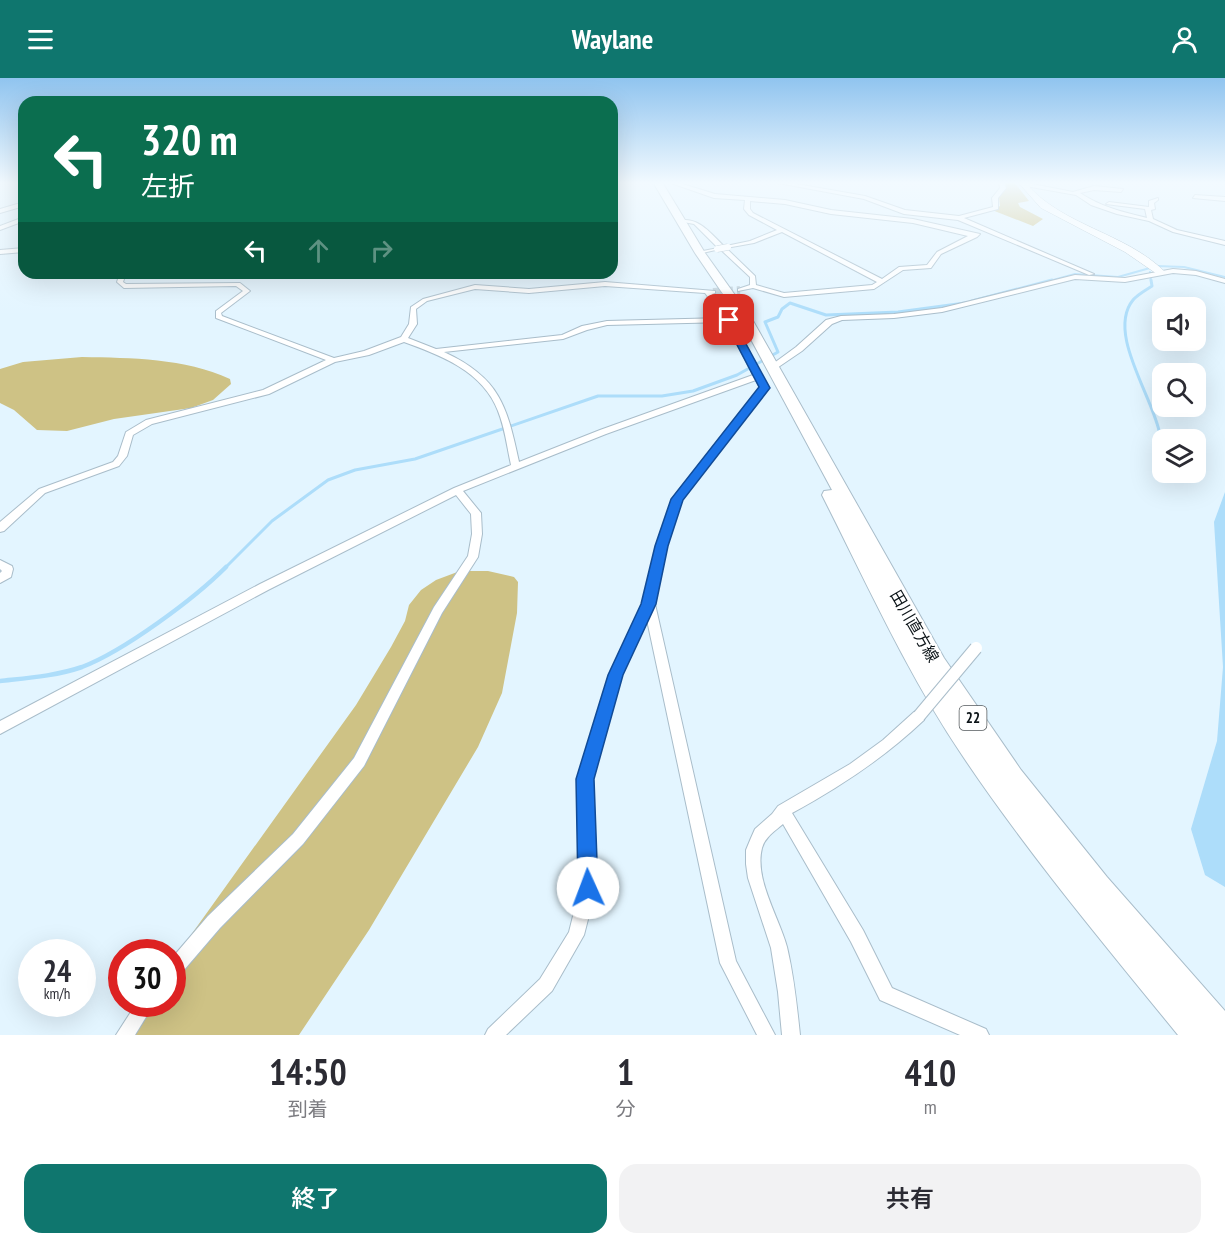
<!DOCTYPE html>
<html lang="ja">
<meta charset="utf-8">
<style>
:root{--surface:#fff;--page:#f2f2f3;--text:#2b2b33;--muted:#7c7c81;--accent:#0f766e}
body{margin:0;font-family:"PT Sans Narrow","Noto Sans JP",sans-serif;background:var(--page);color:var(--text);height:100vh;display:flex;flex-direction:column;font-size:22px;white-space:nowrap}
*{box-sizing:border-box;margin:0}
p{font-size:20px;color:var(--muted)}
.icon{flex:none;width:33px;height:33px;fill:none;stroke:currentColor;stroke-width:2;stroke-linecap:round;stroke-linejoin:round}
.map{position:relative;height:957px;overflow:hidden}
.side{display:flex;flex-direction:column;background:var(--surface);flex:1}
.side>*{flex:none}
.top-card{position:absolute;left:18px;top:18px;width:600px;height:183px;border-radius:18px;box-shadow:0 6px 24px #0002;background:#0b6e4f;color:#fff;overflow:hidden}
.buttons{position:absolute;left:1152px;top:219px;display:grid;gap:12px}
.buttons a{display:grid;place-items:center;width:54px;height:54px;border-radius:12px;background:var(--surface);box-shadow:0 6px 24px #0002;font-size:30px}
.speed{position:absolute;left:18px;top:861px;display:flex;gap:12px;font-size:30px;font-weight:700;text-align:center}
.speed>*{display:grid;place-content:center;width:78px;height:78px;border-radius:50%;background:var(--surface);box-shadow:0 6px 24px #0002;line-height:1}
.speed small{font-size:15px;font-weight:400}
.speed .limit{border:9px solid #d22;background:#fff;color:#111}
.pin{position:absolute;display:grid;place-items:center;width:51px;height:51px;color:#fff;margin:-26px;border-radius:12px;box-shadow:0 3px 9px #0006}
.me{position:absolute;width:66px;margin:-33px;rotate:358deg;stroke-linejoin:round;filter:drop-shadow(0 0 4px #0008)}
.turn{display:flex;align-items:center;gap:21px;height:126px;padding:0 24px;font-size:27px}
.turn .icon{width:78px;height:78px;stroke-width:2.5}
.turn b{display:block;font-size:42px;line-height:51px}
.lanes{display:flex;align-items:center;height:57px;padding:0 24px;background:#0003;justify-content:center;gap:30px;direction:ltr}
.lanes .off{opacity:.35}
.eta{display:flex;justify-content:space-evenly;align-items:center;height:102px;text-align:center}
.eta b{font-size:36px;font-weight:600;line-height:42px}
.primary-button{display:flex;gap:12px;margin-top:auto;padding:12px 24px}
.primary-button a{flex:1;height:69px;border-radius:18px;background:var(--accent);color:#fff;font-size:24px;font-weight:600;line-height:69px;text-align:center}
.primary-button a+a{background:var(--page);color:var(--text)}
header{display:flex;justify-content:space-between;align-items:center;height:78px;padding:0 24px;background:var(--accent);color:#fff;font-size:27px;font-weight:600}
.map>svg:first-child{display:block}
.forest{fill:#cec285}
.water{fill:#adddfa}
.lines{fill:none;stroke-linecap:round;stroke-linejoin:round}
.stream-far2{stroke:#adddfa;stroke-width:2}
.stream-far1{stroke:#adddfa;stroke-width:3}
.stream{stroke:#adddfa;stroke-width:4.5}
.street-tunnel{stroke:#c3d3dc;stroke-width:8;stroke-dasharray:8 4;stroke-linecap:butt}
.street-casing{stroke:#a9bdca;stroke-width:2}
.secondary-casing{stroke:#a9bdca;stroke-width:1}
.primary-casing{stroke:#a9bdca;stroke-width:2}
.street{fill:#fff;fill-rule:evenodd}
.secondary{fill:#fff;fill-rule:evenodd}
.primary{fill:#fff;fill-rule:evenodd}
.street-bridge-far1-casing{stroke:#a9bdca;stroke-width:7;stroke-linecap:butt}
.street-bridge-casing{stroke:#a9bdca;stroke-width:14;stroke-linecap:butt}
.street-bridge-far1{stroke:#fff;stroke-width:6}
.street-bridge{stroke:#fff;stroke-width:12}
.route{fill:#1a73e8;stroke:#114b97;stroke-width:1.5}
.labels{text-anchor:middle;stroke-width:4.5;stroke-linejoin:round;paint-order:stroke}
.shield{fill:#fff;stroke:#545a5d;stroke-width:1.5}
.shield-label{font-size:15px;font-weight:bold;fill:#0b1317}
.street-label{font-size:16px;fill:#0b1317;stroke:#fff}
</style>
<header><svg class="icon" aria-label="menu" viewBox="0 0 24 24"><path d="M4 6h16M4 12h16M4 18h16"/></svg>Waylane<svg class="icon" aria-label="person" viewBox="0 0 24 24"><circle cx="12" cy="8" r="4"/><path d="M4 21q1-7 8-7t8 7"/></svg></header>
<div class="map">
<svg width="1225" height="957" viewBox="0 0 1225 957">
<rect width="100%" height="100%" fill="#e3f5ff"/>
<!-- forest -->
<g class="forest">
<polygon points="1003,104 1014,104 1029,123 1018,125 1020,129 1043,141 1033,148 992,132 1000,128 999,119 1006,110"/>
<path d="M82 279C132 280 184 280 230 301L231 306 213 322 191 330 114 341 67 353 37 352 14 332 0 325V291L23 284Z"/>
<polygon points="460,493 488,493 514,499 518,504 517,535 502,615 478,669 369,852 299,957 119,957 141,926 172,926 173,882 356,627 391,569 405,543 409,527 421,512 436,502"/>
</g>
<!-- water -->
<polygon class="water" points="1225,414 1225,809 1205,797 1191,751 1217,663 1223,589 1214,444"/>
<g class="lines">
<!-- stream-far2 -->
<g class="stream-far2">
<polyline points="1150,194 1151,204"/>
<polyline points="1046,204 1075,196 1118,199 1157,188 1184,189 1225,199"/>
</g>
<!-- stream-far1 -->
<g class="stream-far1">
<path d="M1151 202 1152 208C1146 212 1138 216 1133 222 1106 255 1154 320 1160 357"/>
<polyline points="972,223 1052,202"/>
<polyline points="225,490 272,443 328,402 355,392 415,381 598,318 662,318 693,313 737,297 778,274 765,244 778,239 782,231 790,225 826,237 898,234 965,225"/>
</g>
<!-- stream -->
<path class="stream" d="M0 603C27 600 56 598 82 589 124 573 194 521 226 489"/>
<!-- street-tunnel -->
<polyline class="street-tunnel" points="713,214 740,212"/>
<!-- street casing -->
<g class="street-casing">
<g id="street">
<path d="M668 104H676L715 116 785 122 831 132 913 141 980 156 977 159 941 176 931 190 903 192 874 211 784 219 753 210 738 213V211L750 207V199L720 171 698 176V174L718 170 694 146 678 143C698 137 712 157 725 169L726 168 750 163 777 152 749 137 744 131 745 122 714 120ZM750 123 785 126 831 136 913 145 968 158 937 174 927 187 899 189 882 201 753 135 750 131ZM782 154 877 204 872 207 784 215 756 207 755 198 726 170 754 165Z"/>
<polygon points="773,104 785,104 865,118 905,132 959,138 993,129 992,120 1000,110 999,104 1004,104 1006,110 998,120 998,131 964,140 1094,196 1089,197 958,142 904,136 864,121"/>
<path d="M1022 104 1073 114 1094 108 1123 111 1121 114 1094 112 1080 115C1101 129 1123 134 1147 140L1145 131 1106 126 1109 124 1149 129V123L1158 120V122L1154 125 1155 131 1151 132 1153 141 1177 152 1225 163V167L1173 154 1149 143 1117 136 1091 127 1076 117 1020 107Z"/>
<polygon points="1195,117 1225,119 1225,123 1193,120"/>
<polygon points="24,124 24,128 0,135 0,131"/>
<polygon points="24,139 24,143 0,152 0,148"/>
<polygon points="24,170 24,174 0,176 0,172"/>
<polygon points="1173,191 1196,193 1225,201 1225,205 1196,197 1173,195 1125,204 1075,201 942,234 894,240 842,242 832,246 802,273 777,290 774,290 770,288 796,269 826,242 841,238 894,236 942,230 1075,197 1125,200"/>
<path d="M120 195H126L123 204 126 206 240 205 250 213 221 235 222 238 334 280 364 273 401 259 409 246 411 229 423 221 475 207 529 211 605 204 715 213V215L712 216 733 242 768 310 682 422 666 468 655 526 736 883 775 957H757L720 885 647 542 621 597 592 701 596 810 584 857 552 913 506 957H485L488 951 540 901 569 854 580 810 578 701 609 597 643 526 656 468 672 421 760 310 756 302 606 356 463 413 481 435 482 456 478 479 442 535 364 688 303 766 220 850 178 899 172 901V880L208 838 293 756 354 680 434 529 468 478 472 456 471 436 456 417 268 512 0 656V643L260 506 454 410 511 387C507 369 505 350 498 333 483 293 440 277 404 264L369 277 335 284 269 316 152 346 133 357 127 378 119 388 45 415 4 453 0 454V444L39 411 113 384 118 378 126 354 146 342 263 312 326 282 216 240V233L243 213 236 208 124 210 117 204ZM605 208 705 215 724 240 607 243 582 248 562 257 436 271 408 260 417 246 416 231 427 223 475 211 529 215ZM727 244 753 297 600 352 519 384C507 328 500 300 444 274L563 261 587 252 607 247Z"/>
<polygon points="0,482 12,488 13,491 11,499 0,505 0,495 2,493 0,491"/>
<path d="M919 632 924 634 925 638 924 642C884 680 840 709 792 735L863 852 892 910 986 951 989 957H960L880 922 851 864 783 746C775 753 765 759 762 770 754 801 779 839 787 869 794 898 797 928 800 957H782L778 914 771 870 748 800 746 786V772L751 760 755 751 772 736 778 728 850 686 883 662 914 634Z"/>
<polygon points="136,926 154,926 135,957 116,957"/>
</g>
</g>
<!-- secondary casing -->
<g class="secondary-casing">
<path id="secondary" d="M1018 104H1025C1061 148 1125 154 1165 194L1157 196 1125 174 1041 130Z"/>
</g>
<!-- primary casing -->
<g class="primary-casing">
<path id="primary" d="M653 104H662L705 175 752 241 944 580 1021 692 1107 799 1225 933V957H1178C1104 866 1027 774 962 677 907 595 866 504 822 417L824 413 832 412 740 241 695 175Z"/>
</g>
<!-- street -->
<use href="#street" class="street"/>
<!-- secondary -->
<use href="#secondary" class="secondary"/>
<!-- primary -->
<use href="#primary" class="primary"/>
<!-- street-bridge-far1 casing -->
<g class="street-bridge-far1-casing">
<polyline id="street-bridge-far1" points="717,171 728,169"/>
</g>
<!-- street-bridge casing -->
<g class="street-bridge-casing">
<polyline id="street-bridge" points="919,638 976,570"/>
</g>
<!-- street-bridge-far1 -->
<use href="#street-bridge-far1" class="street-bridge-far1"/>
<!-- street-bridge -->
<use href="#street-bridge" class="street-bridge"/>
</g>
<!-- sky -->
<linearGradient id="sky" x2="0" y2="1"><stop stop-color="#90c4ef"/><stop offset="0.44" stop-color="#f2faff"/><stop offset="1" stop-color="#f2faff" stop-opacity="0"/></linearGradient>
<rect width="1225" height="238" fill="url(#sky)"/>
<!-- route -->
<polygon class="route" points="729,239 733,242 770,310 683,422 668,468 656,526 623,597 594,701 598,810 595,817 588,820 581,817 578,810 576,701 608,597 641,526 655,468 671,421 759,309 724,242"/>
<g class="labels">
<!-- shield labels -->
<rect class="shield" x="959.5" y="628" width="27" height="24" rx="4.5"/>
<g class="shield-label">
<text x="973" y="645">22</text>
</g>
<!-- street labels -->
<g class="street-label">
<text transform="translate(915 548) rotate(60)" y="6">田川直方線</text>
</g>
</g>
</svg>
<div class="buttons">
<a><svg class="icon" aria-label="sound" viewBox="0 0 24 24"><path d="M4 9h4l5-4v14l-5-4H4zM17 9q2 3 0 6"/></svg></a>
<a><svg class="icon" aria-label="search" viewBox="0 0 24 24"><circle cx="10" cy="10" r="6"/><path d="M15 15l6 6"/></svg></a>
<a><svg class="icon" aria-label="layers" viewBox="0 0 24 24"><path d="M12 4l9 5-9 5-9-5zM3 14l9 5 9-5"/></svg></a>
</div>
<div class="speed"><div>24<small>km/h</small></div><div class="limit">30</div></div>
<div class="pin" style="left:729px;top:242px;background:#d93025"><svg class="icon" aria-label="arrive" viewBox="0 0 24 24"><path d="M6 21V4h12l-3 4 3 4H6"/></svg></div>
<svg class="me" style="left:588px;top:810px" viewBox="-20 -20 40 40"><circle r="19" fill="#fff"/><path d="M0-13L10 11 0 6-10 11z" fill="#1a73e8"/></svg>
<div class="top-card">
<div class="turn"><svg class="icon" aria-label="left" viewBox="0 0 24 24"><path d="M17 20v-9H6M10 6l-5 5 5 5"/></svg><div><b>320 m</b>左折</div></div>
<div class="lanes"><svg class="icon" aria-label="left" viewBox="0 0 24 24"><path d="M17 20v-9H6M10 6l-5 5 5 5"/></svg><svg class="icon off" aria-label="ahead" viewBox="0 0 24 24"><path d="M12 20V5M6 11l6-6 6 6"/></svg><svg class="icon off" aria-label="right" viewBox="0 0 24 24"><path d="M7 20v-9h11M14 6l5 5-5 5"/></svg></div>
</div>
</div>
<section class="side">
<div class="eta">
<div><b>14:50</b><p>到着</p></div>
<div><b>1</b><p>分</p></div>
<div><b>410</b><p>m</p></div>
</div>
<div class="primary-button"><a>終了</a><a>共有</a></div>
</section>
